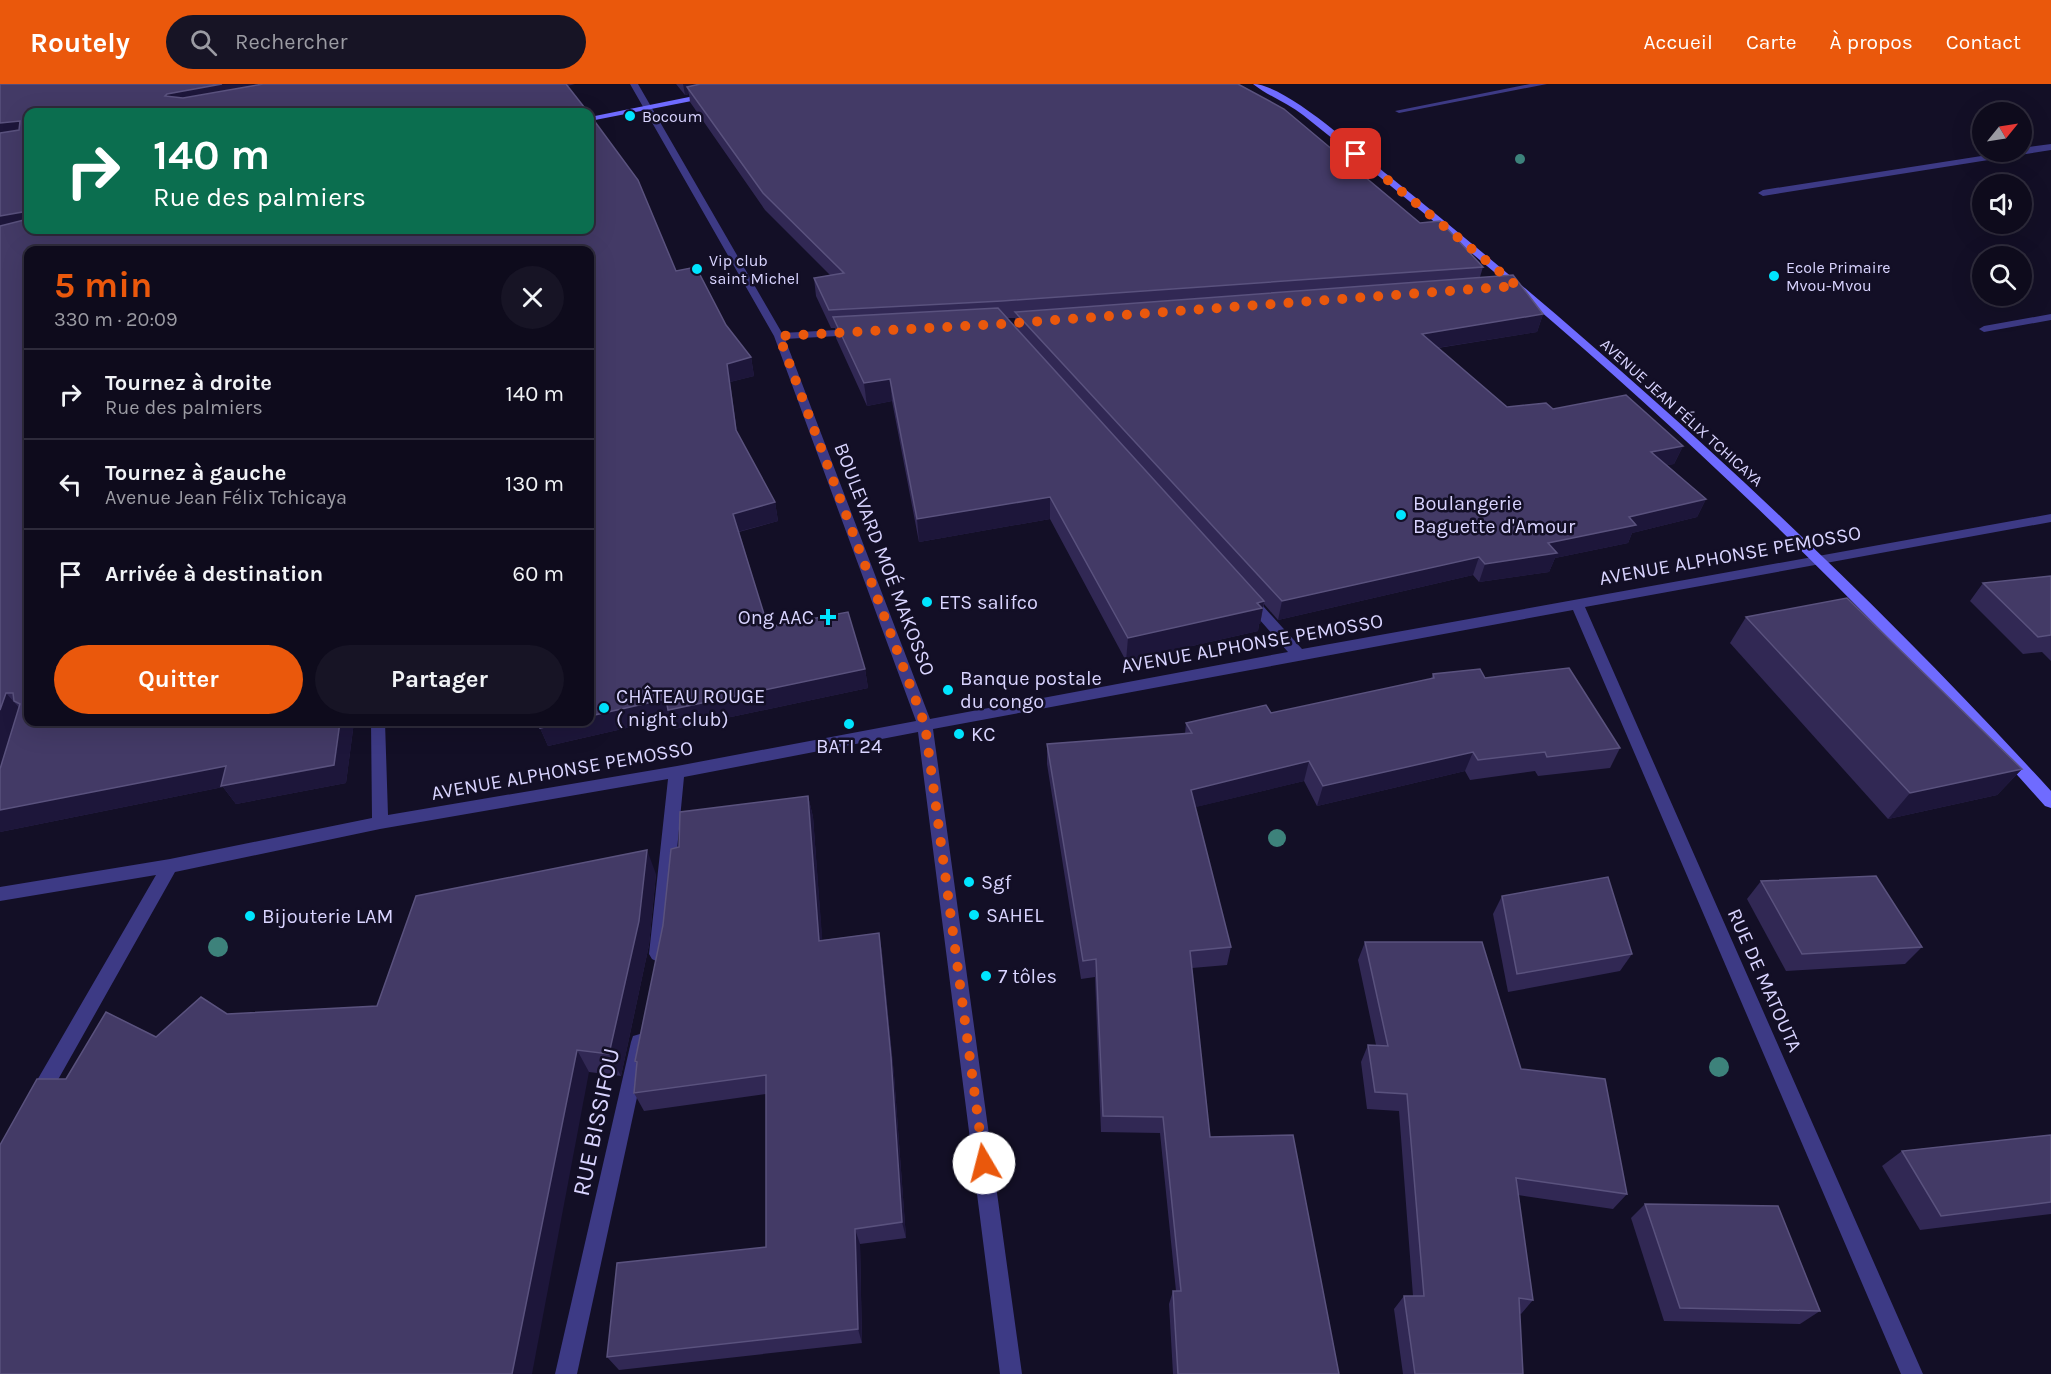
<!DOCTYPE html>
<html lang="fr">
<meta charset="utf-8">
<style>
:root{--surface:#0e0b1c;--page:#171425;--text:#f1f3f6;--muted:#9b9ba3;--line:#2e2b3b;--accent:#ea580c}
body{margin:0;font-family:Karla,sans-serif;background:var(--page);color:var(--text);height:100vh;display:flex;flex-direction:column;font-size:22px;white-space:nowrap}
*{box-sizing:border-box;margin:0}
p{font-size:20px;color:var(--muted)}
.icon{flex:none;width:33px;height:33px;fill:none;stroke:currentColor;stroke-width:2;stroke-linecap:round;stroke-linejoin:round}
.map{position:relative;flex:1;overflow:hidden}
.side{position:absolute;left:24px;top:162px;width:570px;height:480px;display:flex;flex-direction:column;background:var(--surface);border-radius:12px;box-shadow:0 6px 24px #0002,0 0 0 2px var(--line)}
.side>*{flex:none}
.banner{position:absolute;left:24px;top:24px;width:570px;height:126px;border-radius:12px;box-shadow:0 6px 24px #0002,0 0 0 2px var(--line);background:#0b6e4f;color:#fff;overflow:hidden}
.needle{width:39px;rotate:60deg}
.fabs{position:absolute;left:1972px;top:18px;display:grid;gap:12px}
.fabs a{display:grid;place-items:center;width:60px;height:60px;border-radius:50%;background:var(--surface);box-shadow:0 6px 24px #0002,0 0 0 2px var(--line);font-size:30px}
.pin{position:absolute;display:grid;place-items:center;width:51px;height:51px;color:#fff;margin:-26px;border-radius:12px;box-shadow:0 3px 9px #0006}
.me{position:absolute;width:66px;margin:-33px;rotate:352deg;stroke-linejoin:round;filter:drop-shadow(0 0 4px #0008)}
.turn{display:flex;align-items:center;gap:21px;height:126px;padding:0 30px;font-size:27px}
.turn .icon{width:78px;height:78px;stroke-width:2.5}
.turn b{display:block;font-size:42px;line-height:51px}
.round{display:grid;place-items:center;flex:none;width:63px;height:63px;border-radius:32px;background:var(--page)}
.overview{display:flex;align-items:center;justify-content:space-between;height:102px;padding:0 30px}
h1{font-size:36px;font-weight:700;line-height:45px;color:var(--accent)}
.cta{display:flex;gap:12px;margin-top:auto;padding:12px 30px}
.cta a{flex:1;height:69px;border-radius:36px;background:var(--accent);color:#fff;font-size:24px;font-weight:700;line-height:69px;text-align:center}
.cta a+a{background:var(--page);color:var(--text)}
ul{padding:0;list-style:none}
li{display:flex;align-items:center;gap:18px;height:90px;padding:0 30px;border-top:2px solid var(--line)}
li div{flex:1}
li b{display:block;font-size:22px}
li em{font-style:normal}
header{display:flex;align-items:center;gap:36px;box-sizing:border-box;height:84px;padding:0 30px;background:var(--accent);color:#fff}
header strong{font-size:28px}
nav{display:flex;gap:33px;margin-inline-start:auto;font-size:21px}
.search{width:420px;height:54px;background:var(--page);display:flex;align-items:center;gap:15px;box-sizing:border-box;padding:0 21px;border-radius:33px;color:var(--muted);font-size:22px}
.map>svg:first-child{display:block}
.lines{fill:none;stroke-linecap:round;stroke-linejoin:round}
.lane{fill:#3d3a85;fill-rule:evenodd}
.street{fill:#3d3a85;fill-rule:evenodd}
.secondary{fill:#6f6bff;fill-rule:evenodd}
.tree{fill:#3d827b}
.wall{fill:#312854;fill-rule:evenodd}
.shaded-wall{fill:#1d163a}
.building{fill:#433a66;stroke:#5a527e;stroke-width:1.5}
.route{stroke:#ea580c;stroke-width:10;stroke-dasharray:0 18}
.poi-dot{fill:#00e5ff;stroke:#130f26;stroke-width:2}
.labels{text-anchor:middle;stroke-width:5;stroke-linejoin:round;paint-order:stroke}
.far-poi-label{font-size:16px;fill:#d9d4ff;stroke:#130f26;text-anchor:start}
.far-street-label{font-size:16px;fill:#d9d4ff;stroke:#130f26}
.poi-label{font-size:20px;fill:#d9d4ff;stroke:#130f26;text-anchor:start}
.street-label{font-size:20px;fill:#d9d4ff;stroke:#130f26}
.near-street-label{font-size:24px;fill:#d9d4ff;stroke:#130f26}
</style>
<header>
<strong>Routely</strong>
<div class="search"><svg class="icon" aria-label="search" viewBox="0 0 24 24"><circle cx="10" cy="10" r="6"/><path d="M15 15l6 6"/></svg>Rechercher</div>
<nav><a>Accueil</a><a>Carte</a><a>À propos</a><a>Contact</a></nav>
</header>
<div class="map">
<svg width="2051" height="1290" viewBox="0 0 2051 1290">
<rect width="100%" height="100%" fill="#130f26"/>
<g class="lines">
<!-- lane -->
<g class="lane">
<polygon points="1530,0 1547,0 1399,29 1395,27"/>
<polygon points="2051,60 2051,66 1763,112 1758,109 1763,106 2007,68 2022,68 2022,64"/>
<polygon points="2051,230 2051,236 1984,248 1979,245 1984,242"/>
</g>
<!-- street -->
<g class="street">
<polygon points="630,0 638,0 782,249 855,245 860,248 855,251 785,255 930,635 1288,568 1244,518 1242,515 1244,512 1254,512 1302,565 2051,430 2051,438 1585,523 1923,1290 1901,1290 1573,526 933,645 1022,1290 1000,1290 918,648 684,693 667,870 664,875 658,878 652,875 649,870 668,695 380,745 175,788 46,1017 39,1020 32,1017 29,1011 32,1005 156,791 0,817 0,803 170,775 372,734 371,638 385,638 388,731 677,682 916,637 774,252"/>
<polygon points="640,950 647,952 649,958 577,1290 555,1290 631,958 633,952"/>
</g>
<!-- secondary -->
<g class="secondary">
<path d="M1253 0C1286 0 1362 70 1389 92 1624 281 1848 485 2051 707V724L2045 722C1880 537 1701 363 1512 203 1443 145 1374 87 1303 31 1288 19 1268 12 1253 0Z"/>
<polygon points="709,9 712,9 712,13 590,37 590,33"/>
</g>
</g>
<!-- trees -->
<g class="tree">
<circle cx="1520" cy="75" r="5"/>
<circle cx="1277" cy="754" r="9"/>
<circle cx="218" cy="863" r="10"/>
<circle cx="1719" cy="983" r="10"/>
</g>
<!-- wall -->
<g class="wall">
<polygon points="0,0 575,0 567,2 588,28 28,28 28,146 361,146 361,150 367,150 368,146 590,146 590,31 638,96 676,187 696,183 726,241 751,273 754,292 730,298 737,349 775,418 778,437 739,448 768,543 848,528 865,585 868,604 674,645 670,634 548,662 540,644 539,638 590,638 590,166 28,166 28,638 354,638 346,699 236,720 223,703 0,748"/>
<path d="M676 0H1238L1420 139 1483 183 1480 193 1543 230 1537 248 1438 264 1507 323 1553 325 1683 362 1674 380 1667 381 1706 415 1697 433 1632 449 1628 459 1555 474 1549 488 1479 498 1473 491 1278 536 1264 520 1260 540H1259L1258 547 1126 577 1050 435 919 458 892 317 867 322 836 254 835 244H831L816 212 814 194 830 191 765 126 690 18 689 10 685 11ZM1007 234H1015V242Z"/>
<polygon points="2051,492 2051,577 2042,568 2023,570 1970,517 1983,499"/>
<polygon points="1746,533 2022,685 1997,711 1888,735 1730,559"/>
<polygon points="1433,590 1485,594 1620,664 1610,684 1538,692 1535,687 1470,696 1465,687 1317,722 1304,697 1195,723 1231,863 1227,881 1192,884 1210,1053 1339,1290 1173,1290 1169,1220 1173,1207 1176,1207 1160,1049 1101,1048 1095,893 1081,895 1047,680 1047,660 1185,650 1186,639 1271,629 1431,595"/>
<polygon points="808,712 813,733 822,856 879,849 882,869 894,991 906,1154 860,1160 862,1259 619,1286 607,1273 766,1163 766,1010 644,1027 634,1009 637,981 635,977 679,763"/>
<polygon points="656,790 649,861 621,992 589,988 66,995 156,953 227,930 377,922"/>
<polygon points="1761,797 1922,863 1905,880 1786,887 1747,815"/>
<polygon points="1502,812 1632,870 1620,887 1508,908 1493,830"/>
<polygon points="1365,858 1521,985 1627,1110 1613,1125 1518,1111 1533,1216 1521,1230 1519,1229 1523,1290 1403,1290 1394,1225 1404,1212 1413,1212 1399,1027 1367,1025 1361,978 1368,961 1376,961 1358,876"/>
<polygon points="2051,1051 2051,1130 1920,1146 1882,1082 1902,1067"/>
<polygon points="1645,1120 1820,1227 1800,1240 1664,1237 1631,1134"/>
</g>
<!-- shaded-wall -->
<g class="shaded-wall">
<polygon points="222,0 313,0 173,28 165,12 167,10"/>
<polygon points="683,0 739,0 687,3 689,10 685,11"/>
<polygon points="20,37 28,52 0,57 0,39"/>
<polygon points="28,127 28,146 0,151 0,132"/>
<polygon points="140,146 157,146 149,165 139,148"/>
<polygon points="354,146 361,146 361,166 354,150"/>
<polygon points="1543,230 1537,248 1417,267 1422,250"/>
<polygon points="751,273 754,292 730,298 739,364 736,346 727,280"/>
<polygon points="890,295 892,317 867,322 864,299"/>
<polygon points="1683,362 1674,380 1643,386 1651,368"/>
<polygon points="1050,413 1050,435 919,458 917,435"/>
<polygon points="1706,415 1697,433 1632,449 1628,459 1555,474 1549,488 1479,498 1485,480 1548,459 1629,433"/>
<polygon points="775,418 778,437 737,448 733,430"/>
<polygon points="1479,473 1473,491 1278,536 1282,517"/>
<polygon points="1264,517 1260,540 1259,540 1258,547 1126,577 1128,554"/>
<polygon points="865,585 868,604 674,645 670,634 548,662 540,644 567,638 590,638 590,632 666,615"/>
<polygon points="6,609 23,628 0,696 0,626"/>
<polygon points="340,638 354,638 346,699 236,720 223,703 0,748 0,726"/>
<polygon points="1473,668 1465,687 1317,722 1323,702"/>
<polygon points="1309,677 1304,697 1188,725 1191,706"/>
<polygon points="2022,685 1997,711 1888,735 1910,709"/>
<polygon points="808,712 813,733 824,877 819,857"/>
<polygon points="647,766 656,790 649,861 621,992 609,970"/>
<polygon points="879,849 882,869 894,991 906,1154 902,1138"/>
<polygon points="577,966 589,988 532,1290 512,1290"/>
<polygon points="855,1145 860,1160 862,1259 858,1245"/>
</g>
<!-- building -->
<g class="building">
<polygon points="0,0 222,0 167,10 165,12 183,14 263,0 566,0 588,28 28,28 28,127 0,132 0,49 19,46 20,37 0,39"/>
<polygon points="700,0 1238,0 1284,25 1420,139 1440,137 1483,183 1002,217 829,226 814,194 844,189 763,109 687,3"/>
<polygon points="590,31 638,96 676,187 696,183 726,241 751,273 727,280 736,346 775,418 733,430 768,543 848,528 865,585 668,626 666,615 590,632 590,166 28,166 28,638 340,638 334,681 221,702 226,682 0,726 0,685 20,620 14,617 13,609 6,609 0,626 0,142 28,135 28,146 140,146 139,148 141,151 153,151 155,146 354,146 354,150 367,150 368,146 590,146"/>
<polygon points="1513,191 1543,230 1422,250 1507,323 1546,319 1553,325 1626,311 1683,362 1651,368 1706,415 1629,433 1636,441 1548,459 1557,469 1485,480 1479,473 1282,517 1015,228"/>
<polygon points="998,224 1264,517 1257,519 1262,524 1128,554 1050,413 917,435 890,295 864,299 833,233"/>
<polygon points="2051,492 2051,551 2038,553 1983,499"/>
<polygon points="1847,514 2022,685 1910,709 1746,533"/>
<polygon points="1569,584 1620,664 1547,673 1545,668 1478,676 1473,668 1323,702 1309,677 1191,706 1231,863 1190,867 1210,1053 1293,1051 1339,1290 1178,1290 1173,1207 1181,1207 1163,1033 1103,1032 1096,875 1083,877 1047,660 1192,649 1186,639 1266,621 1271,629 1434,594 1433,590 1480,585 1485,594"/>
<polygon points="539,638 567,638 540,644"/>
<polygon points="808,712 819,857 879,849 891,973 902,1138 855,1145 858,1245 607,1273 617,1179 766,1163 766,991 634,1009 637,978 635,977 663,841 671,765 679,763 680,728"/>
<polygon points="647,766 639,837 609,970 577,966 512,1290 0,1290 0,1061 37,995 66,995 106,928 156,953 201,913 227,930 377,922 416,812"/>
<polygon points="1876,792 1922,863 1802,870 1761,797"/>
<polygon points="1608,793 1632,870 1517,890 1502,812"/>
<polygon points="1365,858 1482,858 1521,985 1605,995 1627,1110 1516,1094 1533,1216 1519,1214 1523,1290 1415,1290 1404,1212 1424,1212 1407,1010 1375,1008 1368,961 1388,962"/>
<polygon points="2051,1051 2051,1118 1941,1132 1902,1067"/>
<polygon points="1645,1120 1778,1122 1820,1227 1680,1224"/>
</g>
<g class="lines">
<!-- route -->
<polyline class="route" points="984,1079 925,641 779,252 1002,240 1517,202 1356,70"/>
</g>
<!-- markers -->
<g class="poi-dot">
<circle cx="630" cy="32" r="6"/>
<circle cx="697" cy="185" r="6"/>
<circle cx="1774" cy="192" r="6"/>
<circle cx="1401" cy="431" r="6"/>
<circle cx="927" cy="518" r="6"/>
<path d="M825 524h6v6h6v6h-6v6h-6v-6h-6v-6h6z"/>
<circle cx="948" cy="606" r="6"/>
<circle cx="604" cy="624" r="6"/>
<circle cx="849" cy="640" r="6"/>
<circle cx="959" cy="650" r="6"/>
<circle cx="969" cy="798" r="6"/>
<circle cx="974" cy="831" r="6"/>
<circle cx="250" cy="832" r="6"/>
<circle cx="986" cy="892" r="6"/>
</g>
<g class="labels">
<!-- far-poi labels -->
<g class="far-poi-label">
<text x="642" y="38">Bocoum</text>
<text x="709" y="182">Vip club<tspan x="709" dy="18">saint Michel</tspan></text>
<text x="1786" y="189">Ecole Primaire<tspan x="1786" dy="18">Mvou-Mvou</tspan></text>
</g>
<!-- far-street labels -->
<g class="far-street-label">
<text transform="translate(1682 328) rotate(42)" y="6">AVENUE JEAN FÉLIX TCHICAYA</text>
</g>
<!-- poi labels -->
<g class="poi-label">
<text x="1413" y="426">Boulangerie<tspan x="1413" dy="23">Baguette d'Amour</tspan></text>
<text x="939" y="525">ETS salifco</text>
<text x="814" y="540" text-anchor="end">Ong AAC</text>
<text x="960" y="601">Banque postale<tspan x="960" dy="23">du congo</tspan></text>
<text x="616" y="619">CHÂTEAU ROUGE<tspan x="616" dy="23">( night club)</tspan></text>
<text x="971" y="657">KC</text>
<text x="849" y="669" text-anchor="middle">BATI 24</text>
<text x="981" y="805">Sgf</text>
<text x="986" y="838">SAHEL</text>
<text x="262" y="839">Bijouterie LAM</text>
<text x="998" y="899">7 tôles</text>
</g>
<!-- street labels -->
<g class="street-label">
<text transform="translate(1730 471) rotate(-10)" y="7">AVENUE ALPHONSE PEMOSSO</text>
<text transform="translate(885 475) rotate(69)" y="7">BOULEVARD MOÉ MAKOSSO</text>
<text transform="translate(1252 559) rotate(-10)" y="7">AVENUE ALPHONSE PEMOSSO</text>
<text transform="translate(562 686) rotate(-10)" y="7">AVENUE ALPHONSE PEMOSSO</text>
<text transform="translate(1765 896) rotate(66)" y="7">RUE DE MATOUTA</text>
</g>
<!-- near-street labels -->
<g class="near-street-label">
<text transform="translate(596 1038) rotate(-78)" y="8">RUE BISSIFOU</text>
</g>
</g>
</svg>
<div class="fabs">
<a><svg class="needle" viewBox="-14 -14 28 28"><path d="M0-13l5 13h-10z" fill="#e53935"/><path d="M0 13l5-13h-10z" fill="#9b9ba3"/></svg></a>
<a><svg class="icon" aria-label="sound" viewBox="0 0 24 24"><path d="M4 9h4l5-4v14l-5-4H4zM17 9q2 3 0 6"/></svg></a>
<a><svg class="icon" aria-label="search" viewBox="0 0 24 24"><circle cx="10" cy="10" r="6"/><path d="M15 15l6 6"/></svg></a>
</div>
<div class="pin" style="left:1356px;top:70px;background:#d93025"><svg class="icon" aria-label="arrive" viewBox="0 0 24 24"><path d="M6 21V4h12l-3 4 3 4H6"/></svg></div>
<svg class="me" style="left:984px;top:1079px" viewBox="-20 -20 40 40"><circle r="19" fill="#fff"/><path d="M0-13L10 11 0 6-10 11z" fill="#ea580c"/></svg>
<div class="banner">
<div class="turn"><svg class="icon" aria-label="right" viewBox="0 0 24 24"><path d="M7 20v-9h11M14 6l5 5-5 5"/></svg><div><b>140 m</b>Rue des palmiers</div></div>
</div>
<section class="side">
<div class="overview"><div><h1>5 min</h1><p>330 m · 20:09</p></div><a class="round"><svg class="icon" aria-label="close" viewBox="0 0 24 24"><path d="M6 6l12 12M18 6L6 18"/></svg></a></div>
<ul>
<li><svg class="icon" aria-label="right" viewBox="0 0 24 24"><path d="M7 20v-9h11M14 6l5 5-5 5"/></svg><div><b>Tournez à droite</b><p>Rue des palmiers</p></div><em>140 m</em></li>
<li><svg class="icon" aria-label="left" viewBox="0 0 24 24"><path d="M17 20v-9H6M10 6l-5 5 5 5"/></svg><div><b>Tournez à gauche</b><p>Avenue Jean Félix Tchicaya</p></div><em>130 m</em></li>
<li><svg class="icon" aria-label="arrive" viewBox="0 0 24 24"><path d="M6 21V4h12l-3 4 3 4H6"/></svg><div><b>Arrivée à destination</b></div><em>60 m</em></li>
</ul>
<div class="cta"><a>Quitter</a><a>Partager</a></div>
</section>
</div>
